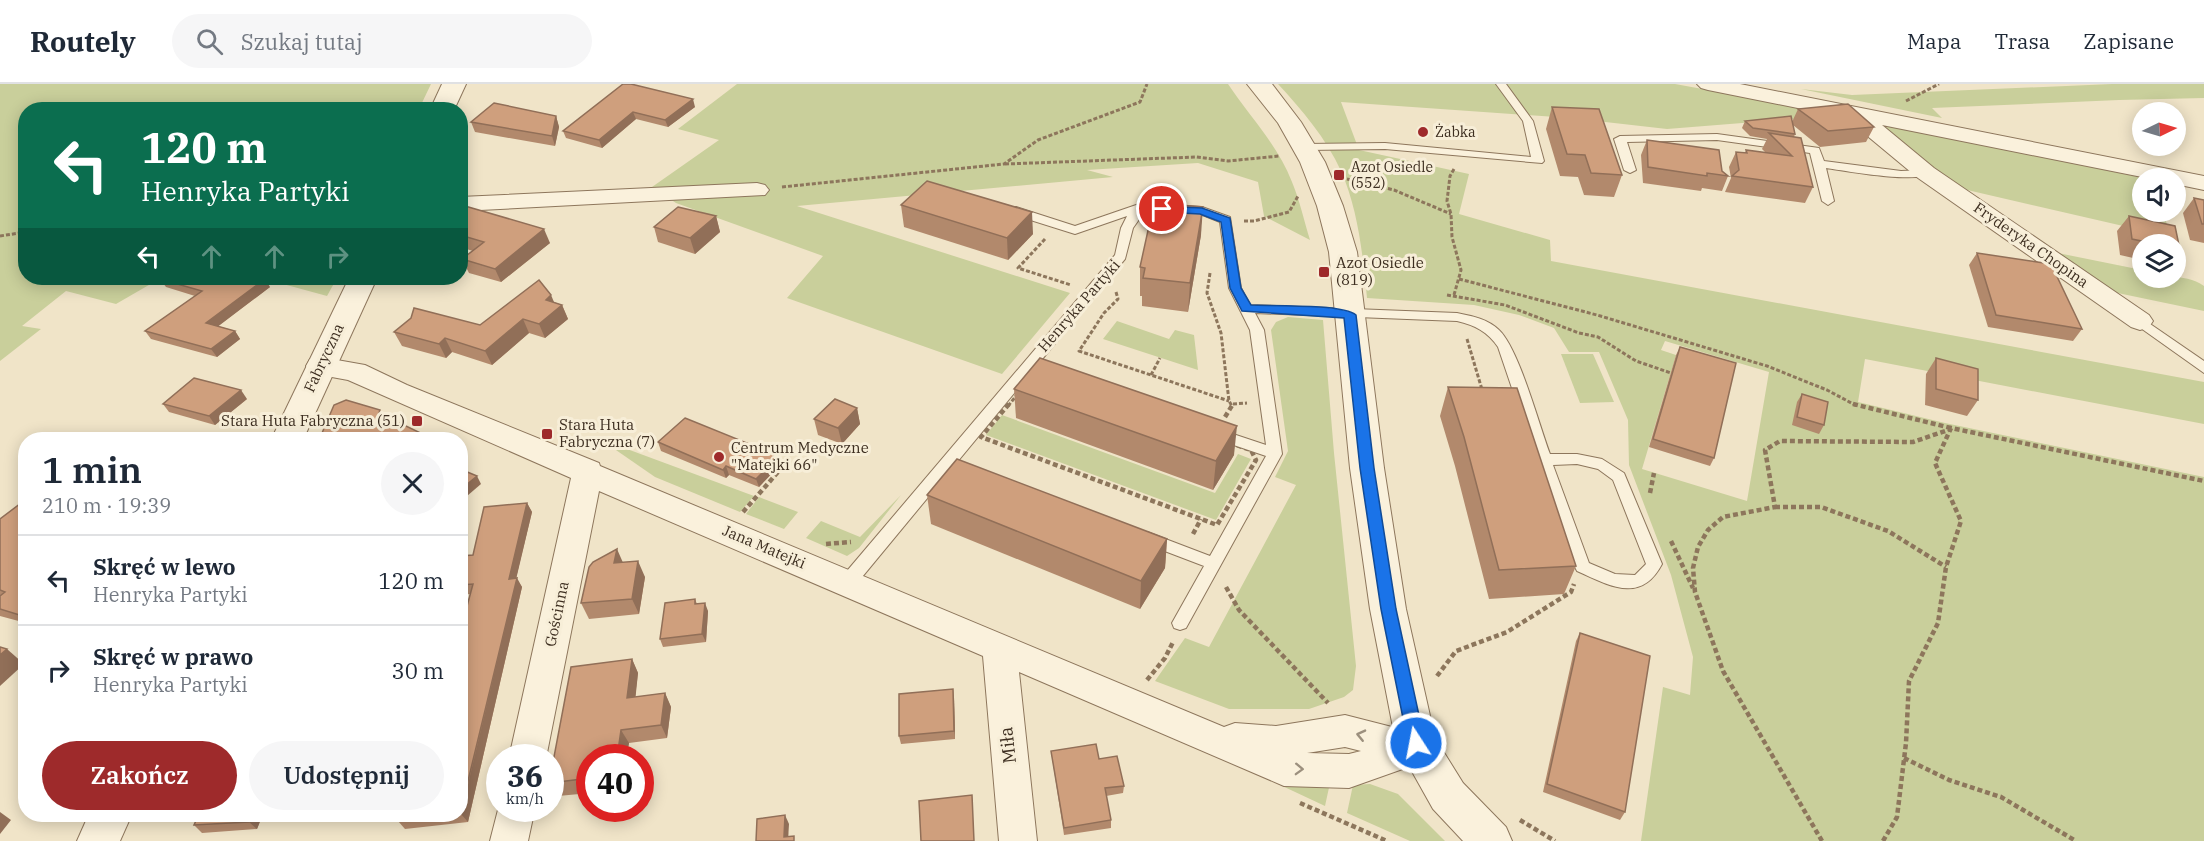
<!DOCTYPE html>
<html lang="pl">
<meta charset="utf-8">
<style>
:root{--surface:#fff;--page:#f6f6f7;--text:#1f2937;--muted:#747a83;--line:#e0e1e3;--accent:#9e2a2b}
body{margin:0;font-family:"IBM Plex Serif",serif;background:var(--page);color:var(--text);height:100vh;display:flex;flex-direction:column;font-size:22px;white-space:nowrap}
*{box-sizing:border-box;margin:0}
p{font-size:20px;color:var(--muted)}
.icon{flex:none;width:33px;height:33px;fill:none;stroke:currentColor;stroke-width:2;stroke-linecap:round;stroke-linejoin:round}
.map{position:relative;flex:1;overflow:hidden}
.details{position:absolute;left:18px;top:348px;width:450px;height:390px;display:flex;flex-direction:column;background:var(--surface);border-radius:24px;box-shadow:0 3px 15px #0003}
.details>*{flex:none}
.hud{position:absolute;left:18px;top:18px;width:450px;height:183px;border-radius:24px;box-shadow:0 3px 15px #0003;background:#0b6e4f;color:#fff;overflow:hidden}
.needle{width:39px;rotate:85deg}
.tools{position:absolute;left:2132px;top:18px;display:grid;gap:12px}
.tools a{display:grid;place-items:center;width:54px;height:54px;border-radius:50%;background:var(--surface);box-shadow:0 3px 15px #0003;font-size:30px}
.speed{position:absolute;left:486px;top:660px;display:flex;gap:12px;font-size:30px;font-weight:700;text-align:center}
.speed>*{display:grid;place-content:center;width:78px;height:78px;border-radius:50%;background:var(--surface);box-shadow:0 3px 15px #0003;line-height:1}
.speed small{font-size:15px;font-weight:400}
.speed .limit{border:9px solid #d22;background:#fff;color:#111}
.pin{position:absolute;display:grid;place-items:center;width:51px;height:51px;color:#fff;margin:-26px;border:3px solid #fff;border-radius:50%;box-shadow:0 2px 6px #0007}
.me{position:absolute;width:66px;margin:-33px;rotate:349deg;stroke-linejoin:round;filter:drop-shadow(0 0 4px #0008)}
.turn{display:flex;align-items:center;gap:21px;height:126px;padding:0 24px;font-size:27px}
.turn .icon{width:78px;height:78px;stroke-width:2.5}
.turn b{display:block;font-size:42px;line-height:51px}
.lanes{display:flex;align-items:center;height:57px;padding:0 24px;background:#0003;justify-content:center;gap:30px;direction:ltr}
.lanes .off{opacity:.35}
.round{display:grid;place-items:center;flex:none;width:63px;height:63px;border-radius:32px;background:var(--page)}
.summary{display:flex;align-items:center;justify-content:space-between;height:102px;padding:0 24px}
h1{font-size:36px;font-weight:600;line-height:45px}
.primary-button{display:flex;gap:12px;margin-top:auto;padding:12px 24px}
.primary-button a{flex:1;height:69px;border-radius:36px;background:var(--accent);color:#fff;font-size:24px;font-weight:600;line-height:69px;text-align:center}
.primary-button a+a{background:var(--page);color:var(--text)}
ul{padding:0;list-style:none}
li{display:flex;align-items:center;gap:18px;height:90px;padding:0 24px;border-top:2px solid var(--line)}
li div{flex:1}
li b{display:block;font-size:22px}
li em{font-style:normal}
header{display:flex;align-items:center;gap:36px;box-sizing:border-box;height:84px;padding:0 30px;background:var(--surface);border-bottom:2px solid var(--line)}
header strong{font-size:28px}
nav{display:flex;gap:33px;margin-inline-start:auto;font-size:21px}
.search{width:420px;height:54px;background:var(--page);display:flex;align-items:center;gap:15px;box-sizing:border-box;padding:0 21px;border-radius:33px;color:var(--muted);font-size:22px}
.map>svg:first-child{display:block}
.green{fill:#c9cf9b;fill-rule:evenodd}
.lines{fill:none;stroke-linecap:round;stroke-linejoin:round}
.service-casing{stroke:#8d765c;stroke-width:2}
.minor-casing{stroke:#8d765c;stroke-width:2}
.tertiary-casing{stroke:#8d765c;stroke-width:2}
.path-far1{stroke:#8d765c;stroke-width:3;stroke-dasharray:4 2;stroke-linecap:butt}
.path{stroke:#8d765c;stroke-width:4.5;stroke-dasharray:5 3;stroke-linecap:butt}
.service{fill:#faf1dc;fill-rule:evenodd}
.minor{fill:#faf1dc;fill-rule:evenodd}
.tertiary{fill:#faf1dc;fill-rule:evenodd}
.wall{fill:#b2896c}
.shaded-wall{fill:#916f58}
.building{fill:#cf9f7d;stroke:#916f58;stroke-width:1.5}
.oneway{stroke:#9c907e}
.route{fill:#1a73e8;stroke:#114b97;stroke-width:1.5}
.poi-dot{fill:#9e2a2b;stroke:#f7eed8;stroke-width:2}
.labels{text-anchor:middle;stroke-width:6;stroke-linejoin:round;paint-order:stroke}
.far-poi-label{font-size:14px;fill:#3d2e20;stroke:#f7eed8;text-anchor:start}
.street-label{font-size:15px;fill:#3d2e20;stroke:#f7eed8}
.poi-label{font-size:15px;fill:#3d2e20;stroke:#f7eed8;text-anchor:start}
.near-street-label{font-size:18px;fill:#3d2e20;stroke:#f7eed8}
</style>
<header>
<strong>Routely</strong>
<div class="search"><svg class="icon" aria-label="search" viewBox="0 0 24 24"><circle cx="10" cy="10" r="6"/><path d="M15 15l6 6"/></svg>Szukaj tutaj</div>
<nav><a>Mapa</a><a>Trasa</a><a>Zapisane</a></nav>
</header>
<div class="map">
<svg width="2204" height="757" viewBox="0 0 2204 757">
<rect width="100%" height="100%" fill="#f0e4c8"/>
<!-- green -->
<g class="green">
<polygon points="0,0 431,0 419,25 26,26 26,194 161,194 116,220 66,207 22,242 41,245 0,277"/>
<path d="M737 0H1228C1250 33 1277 60 1292 98 1300 117 1304 137 1310 156L1264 132 1258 98 1198 79 1087 86 1113 93 797 122 1070 209 1002 290 787 214 823 172 676 119 652 103 719 56 678 45Z"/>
<path d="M1278 0H1675L1835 29 2143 94 2142 128H2163L2171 153 1963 105 1832 32 1667 45 1570 34 1341 18 1359 66 1469 90 1459 130 1550 156 1551 177 2204 298V340L1865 275 1858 318 1945 339 2204 393V757H1641L1663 603 1690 611 1693 573 1671 491 1629 381 1628 336 1599 268H1569L1554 244 1519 231 1474 221 1367 214C1363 172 1358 125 1341 87 1326 54 1302 26 1278 0ZM1665 257 1769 288 1747 417 1642 385 1676 271 1661 266Z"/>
<polygon points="2112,0 2204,0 2204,14 2119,16 1932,24 1942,34 1801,5 1852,11"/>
<path d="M2048 167 2142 186V194C2163 194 2186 189 2204 202V227L2108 207Z"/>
<polygon points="261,194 337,194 327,212"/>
<polygon points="1288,233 1323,236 1334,369 1356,582 1353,606 1344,613 1309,625 1229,625 1155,597 1185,554 1209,563 1296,401 1275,393 1288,367 1271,246 1276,238"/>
<polygon points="1117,237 1169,255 1175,246 1194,251 1198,286 1103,255"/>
<polygon points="1561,270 1593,270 1614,318 1580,319"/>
<polygon points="1002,331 1215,409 1238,370 1251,375 1216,436 986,351"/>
<polygon points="600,355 754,412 740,428 655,393"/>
<polygon points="901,411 859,464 847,472 806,454 821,437 860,453"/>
<polygon points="759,413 798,428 784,445 746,430"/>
<polygon points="1263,693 1302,699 1330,699 1325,722"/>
<polygon points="1370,700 1398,710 1445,757 1410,757 1347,729 1353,701"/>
</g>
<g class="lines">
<!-- service casing -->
<g class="service-casing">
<g id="service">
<polygon points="1496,0 1506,0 1533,37 1544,77 1542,79 1385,65 1306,66 1300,63 1306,60 1385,59 1531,73 1523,37"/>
<path d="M1717 50 1819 64 1824 77 1901 87 1926 86 1932 89C1918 100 1846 87 1826 84L1834 117 1828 121 1822 117 1810 69 1717 56 1627 58 1636 86 1630 89 1624 86 1614 55 1620 52Z"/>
<path d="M1142 119 1202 123 1230 133 1241 204 1250 221 1457 229C1472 232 1488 235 1499 246 1519 265 1539 341 1550 370H1577L1602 375 1624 389 1662 480C1641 520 1610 502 1577 487L1568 469 1498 263C1488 248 1475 241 1457 237L1255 229 1264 246 1282 370 1186 544 1180 546 1174 544 1172 539 1204 482 1141 458 1139 454 1141 450 1147 448 1210 472 1266 372 1213 354 1211 350 1218 345 1266 361 1250 246 1229 204 1220 138 1200 130 1145 127 1133 144 1125 175 853 504 847 505 841 504 839 499 841 494 1115 171 1121 144 1127 132 1075 150 1008 129V123H1016L1075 142ZM1577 380 1598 385 1613 396 1646 480 1635 491 1615 490 1589 479 1553 381Z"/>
<polygon points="2140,233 2204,277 2204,289 2135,240 2133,237"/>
</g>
</g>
<!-- minor casing -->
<g class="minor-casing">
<g id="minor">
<polygon points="1697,0 1740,0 2204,92 2204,106 2175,100 2175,94 2147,94 1882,41 1934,84 2149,231 2153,237 2149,243 2140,246 2131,243 1918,94 1865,50 1857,36 1708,6 1701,4"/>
<polygon points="757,99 765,101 769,106 765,111 460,127 460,113"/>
<path d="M320 273 365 281 407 301 599 379 600 382 1224 643 1235 639 1276 642 1345 631 1431 653 1436 664 1431 675 1349 704 1284 702 1019 588 1037 757H999L983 572 599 407 546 674H509L571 394 348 296 310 289 306 282 310 275ZM1345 663 1361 667 1349 670 1307 669Z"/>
<polygon points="500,718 500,724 535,724 528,757 490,757"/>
</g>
</g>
<!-- tertiary casing -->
<g class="tertiary-casing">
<g id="tertiary">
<polygon points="442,0 466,0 454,26 430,26"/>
<polygon points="1247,0 1272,0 1301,38 1325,78 1343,122 1357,168 1384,384 1406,525 1435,654 1463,699 1506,743 1512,757 1463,757 1433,725 1396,659 1370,525 1350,384 1329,168 1317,122 1300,78 1278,39"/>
<polygon points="349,194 377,194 303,356 271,356"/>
<polygon points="89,730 132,730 120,757 77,757"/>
</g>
</g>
<!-- path-far1 -->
<g class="path-far1">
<polyline points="1906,17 1939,0"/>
<polyline points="1005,80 1196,73 1228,77 1279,72"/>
<polyline points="1454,85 1450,92 1447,117 1451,130 1452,153 1461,186 1454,211"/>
<polyline points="1347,95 1394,106 1451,130"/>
<polyline points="782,103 1004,80 1038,56 1140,18 1147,0"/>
<polyline points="1244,137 1254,137 1289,128 1298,112"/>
<polyline points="0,152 26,148"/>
<polyline points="1045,155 1018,184 1071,201"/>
<polyline points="1210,189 1207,209 1221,249 1229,317 1232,322"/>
<polyline points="1459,195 1597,231 1767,282 1827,306 1857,322"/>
<polyline points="1116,208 1118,215 1104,229 1079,267 1229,317"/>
<polyline points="1447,211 1505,221 1579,249 1598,253 1636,277 1671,289"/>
<polyline points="1467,255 1483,309"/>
<polyline points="1151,291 1160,274"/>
<polyline points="1233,320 1247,319"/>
<polyline points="1008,322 1029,296 1037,292 1122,322"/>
</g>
<!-- path -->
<g class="path">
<polyline points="1009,320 981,353 1217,441 1256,376 1251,366 1118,320"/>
<polyline points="1853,320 1951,344"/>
<polyline points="1225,333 1233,320"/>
<polyline points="1650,409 1654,389"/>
<polyline points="1775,423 1821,423 1888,447 1946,483"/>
<polyline points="743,428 785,380"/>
<polyline points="1193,450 1201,435"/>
<polyline points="1671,457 1693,504"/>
<polyline points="826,460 851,458"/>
<polyline points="1226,503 1239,526 1328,619"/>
<polyline points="1437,592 1456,567 1507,548 1571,508 1574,500"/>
<polyline points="1147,596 1165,574 1173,558"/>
<polyline points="1904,674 1949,696 2001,713 2076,757"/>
<polyline points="1300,719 1387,757"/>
<polyline points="1520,736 1555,757"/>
<polyline points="1822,757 1723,587 1695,508 1693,484 1698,463 1708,446 1723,433 1775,423 1765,366 1780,357 1913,358 1951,345"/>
<polyline points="1883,757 1897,733 1906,659 1909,597 1938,539 1946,483 1961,437 1935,379 1951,344 2204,397"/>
</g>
<!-- service -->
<use href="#service" class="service"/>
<!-- minor -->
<use href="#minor" class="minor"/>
<!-- tertiary -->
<use href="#tertiary" class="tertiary"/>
</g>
<!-- wall -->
<g class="wall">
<polygon points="623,0 695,23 668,43 636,35 602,64 566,54 563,47"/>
<polygon points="1552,23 1622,91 1614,113 1584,111 1578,93 1560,92 1546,45"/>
<polygon points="1798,25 1874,43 1866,58 1820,63 1793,41 1795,50 1794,53 1813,103 1805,119 1725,108 1731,94 1729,83 1736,68 1745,69 1746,66 1766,69 1762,65 1767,55 1750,52 1742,44 1745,37 1792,38"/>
<polygon points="556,32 559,43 555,62 475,48 471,38"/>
<polygon points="1647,56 1722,87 1728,92 1722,107 1702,104 1701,107 1643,99 1641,71"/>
<polygon points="2194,114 2204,116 2204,159 2190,156 2183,129"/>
<polygon points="901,121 1033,150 1008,176 904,143"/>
<polygon points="460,125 550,159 501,198 469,189 462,175 473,167 460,163"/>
<polygon points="716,132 720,148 695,170 658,158 654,143"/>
<polygon points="2129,132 2175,142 2180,166 2175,172 2175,160 2142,160 2142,176 2120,171 2117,147"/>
<polygon points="1201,151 1188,228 1142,222 1142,212 1140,212 1140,183"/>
<polygon points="1977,169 2082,245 2073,257 1988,243 1969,181"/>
<polygon points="160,195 270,203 218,242 235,247 240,255 217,273 151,255 145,247 195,212 166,203"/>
<polygon points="554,218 562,221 568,235 545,254 529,249 492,281 452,268 446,274 402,262 394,248 480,241"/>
<polygon points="1680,263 1714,374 1710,382 1649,363 1676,271"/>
<polygon points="1936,274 1978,316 1967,332 1925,321 1926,290"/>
<polygon points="1448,303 1576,482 1564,510 1489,515 1455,382 1440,332"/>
<polygon points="1014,305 1234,371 1213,406 1016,334"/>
<polygon points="1802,310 1824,341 1819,350 1792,341 1797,318"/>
<polygon points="247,315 215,341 169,328 163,320"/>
<polygon points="857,324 860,340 842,360 818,351 814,335"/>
<polygon points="658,358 781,380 759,403 729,391 726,394 661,367"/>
<polygon points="927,411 1167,455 1165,484 1140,525 931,440"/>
<polygon points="25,416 26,539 0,532 0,435"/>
<polygon points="527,419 532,428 516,494 522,503 468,738 405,745 398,737 400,730 460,730 460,548 470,510 460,511 460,472 473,471"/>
<polygon points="623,478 645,493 639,530 589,535 581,519"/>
<polygon points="695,515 697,520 708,527 706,558 663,563 660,555"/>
<polygon points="1580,549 1625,728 1620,736 1543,708 1576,557"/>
<polygon points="632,575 638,589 635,613 665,609 671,623 667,654 629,659 626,674 590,674 590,709 558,712 550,701 550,694"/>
<polygon points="954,613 955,655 901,660 899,652"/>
<polygon points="1051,667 1099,675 1124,702 1123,709 1106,712 1111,736 1111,744 1064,751"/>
<polygon points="199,730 263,730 257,745 202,749 194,741"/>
</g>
<!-- shaded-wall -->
<g class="shaded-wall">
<polygon points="693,15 695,23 668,43 665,36"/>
<polygon points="633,28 636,35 602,64 599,56"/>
<polygon points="556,32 559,43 555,62 552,52"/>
<polygon points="1203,123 1201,151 1188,228 1190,199"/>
<polygon points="1032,128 1033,150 1008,176 1007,154"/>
<polygon points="716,132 720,148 695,170 690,154"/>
<polygon points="544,145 550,159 501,198 495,185"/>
<polygon points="265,195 270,203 212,247 206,239"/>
<polygon points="551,211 557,225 546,216"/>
<polygon points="562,221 568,235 545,254 539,240"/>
<polygon points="523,235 529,249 492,281 485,267"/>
<polygon points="235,247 240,255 217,273 211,265"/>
<polygon points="445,254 452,268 446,274 439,260"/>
<polygon points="241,306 247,315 215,341 209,332"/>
<polygon points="857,324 860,340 842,360 838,344"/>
<polygon points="1237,342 1234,371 1213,406 1216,377"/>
<polygon points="222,350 226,356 220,356"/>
<polygon points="779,372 781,380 759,403 756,395"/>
<polygon points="726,382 729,391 726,394 723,386"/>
<polygon points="477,392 481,400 460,418 460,406"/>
<polygon points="527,419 532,428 514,504 509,495"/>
<polygon points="1167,455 1165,484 1140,525 1141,497"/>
<polygon points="617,465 624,481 614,479"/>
<polygon points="638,477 645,493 639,530 632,515"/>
<polygon points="517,494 522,503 468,738 461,730"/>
<polygon points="705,519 708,527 706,558 702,550"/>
<polygon points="7,565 24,580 0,602 0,571"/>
<polygon points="632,575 638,589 634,628 627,614"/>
<polygon points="953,605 954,613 955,655 954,647"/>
<polygon points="665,609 671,623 667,654 661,641"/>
<polygon points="621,646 629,659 626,674 622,674 618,667"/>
<polygon points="0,728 11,736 0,750"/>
<polygon points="252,730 263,730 257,745 249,738"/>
<polygon points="785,731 789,740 788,757 784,753"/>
</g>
<!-- building -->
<g class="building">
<polygon points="623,0 631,0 693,15 665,36 633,28 599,56 563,47"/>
<polygon points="494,19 556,32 552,52 471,38"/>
<polygon points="1848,20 1874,43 1828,47 1798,25"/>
<polygon points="1552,23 1599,25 1622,91 1591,89 1585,71 1567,70"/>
<polygon points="1791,32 1795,50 1753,44 1745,37"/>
<polygon points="1769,49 1801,54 1813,103 1732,92 1739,86 1736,68 1747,69 1746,66 1792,72"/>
<polygon points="1647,56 1719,66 1722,87 1728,92 1707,89 1707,92 1648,83"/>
<polygon points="927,97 1032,128 1007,154 901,121"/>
<polygon points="2194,114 2204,116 2204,140 2202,140"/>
<polygon points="1154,119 1203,123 1190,199 1143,194 1145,184 1140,183"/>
<polygon points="465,122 544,145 495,185 462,175 484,158 460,151 460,125"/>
<polygon points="678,123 716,132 690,154 654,143"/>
<polygon points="2129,132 2175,142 2180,166 2175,164 2175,160 2156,160 2132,155"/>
<polygon points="1977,169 2051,180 2082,245 1996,231"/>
<polygon points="162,194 261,194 265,195 206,239 235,247 211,265 145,247 202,207 160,195"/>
<polygon points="539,196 551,211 546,216 562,221 539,240 523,235 485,267 445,254 439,260 394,248 411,234 414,224 480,241"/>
<polygon points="1680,263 1736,279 1714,374 1653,355"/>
<polygon points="1040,274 1237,342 1216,377 1014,305"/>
<polygon points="1936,274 1978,285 1978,316 1936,305"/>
<polygon points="194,294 241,306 209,332 163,320"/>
<polygon points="1448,303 1517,304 1576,482 1499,486 1464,353"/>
<polygon points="1802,310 1828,318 1824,341 1797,333"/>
<polygon points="835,315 857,324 838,344 814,335"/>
<polygon points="346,316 380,326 379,329 431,354 430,356 334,356 334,354 319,356 334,321"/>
<polygon points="685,334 779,372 756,395 726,382 723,386 658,358"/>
<polygon points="222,350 220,356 176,356 177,354"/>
<polygon points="957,375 1167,455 1141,497 927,411"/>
<polygon points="460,385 477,392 460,406"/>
<polygon points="25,416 26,416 26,533 0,525 0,512 5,508 0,506 0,435"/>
<polygon points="527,419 509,495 517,494 460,730 460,548 473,500 460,501 460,472 473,471 484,423"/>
<polygon points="617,465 614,479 638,477 632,515 581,519 589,483 593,478"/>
<polygon points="695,515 695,520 705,519 702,550 660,555 665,519"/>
<polygon points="1580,549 1650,572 1625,728 1547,700"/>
<polygon points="0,563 7,565 0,571"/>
<polygon points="632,575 627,614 665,609 661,641 621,646 618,667 600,669 599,674 590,674 590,694 550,699 550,694 571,583"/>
<polygon points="953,605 954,647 899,652 899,610"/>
<polygon points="1096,660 1099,675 1117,672 1124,702 1105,704 1111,736 1064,744 1051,667"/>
<polygon points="972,711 974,757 921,757 919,717"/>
<polygon points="199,730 252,730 249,738 194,741"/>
<polygon points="400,730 453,730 398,737"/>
<polygon points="785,731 784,753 794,752 794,757 756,757 757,735"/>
</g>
<!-- one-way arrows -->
<defs><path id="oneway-chevron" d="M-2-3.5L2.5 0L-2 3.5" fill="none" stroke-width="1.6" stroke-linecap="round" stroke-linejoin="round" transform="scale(1.5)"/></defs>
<g class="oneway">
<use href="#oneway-chevron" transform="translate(1361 651) rotate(-167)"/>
<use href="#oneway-chevron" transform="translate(1299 685) rotate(2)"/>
</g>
<!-- route -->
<path class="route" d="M1158 122 1202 124 1230 134 1241 204 1251 221C1270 222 1344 220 1356 231L1374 384 1396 525 1425 659 1422 664 1416 666 1410 664 1408 659 1381 525 1360 384 1344 234 1242 227 1230 204 1221 138 1200 130 1162 128 1158 127Z"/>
<!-- markers -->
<g class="poi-dot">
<circle cx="1423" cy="48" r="6"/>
<rect x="1333" y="85" width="12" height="12" rx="3"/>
<rect x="1318" y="182" width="12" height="12" rx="3"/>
<rect x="411" y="331" width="12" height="12" rx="3"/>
<rect x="541" y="344" width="12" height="12" rx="3"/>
<circle cx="719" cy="373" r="6"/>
</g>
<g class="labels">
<!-- far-poi labels -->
<g class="far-poi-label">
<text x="1435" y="53">Żabka</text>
<text x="1351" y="88">Azot Osiedle<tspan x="1351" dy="16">(552)</tspan></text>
</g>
<!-- street labels -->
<g class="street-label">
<text transform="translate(2031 161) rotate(35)" y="5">Fryderyka Chopina</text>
<text transform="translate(1079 222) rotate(-49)" y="5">Henryka Partyki</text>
<text transform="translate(324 274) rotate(-65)" y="5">Fabryczna</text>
<text transform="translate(764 463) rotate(23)" y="5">Jana Matejki</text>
<text transform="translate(557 530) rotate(-78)" y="5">Gościnna</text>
</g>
<!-- poi labels -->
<g class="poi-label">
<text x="1336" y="184">Azot Osiedle<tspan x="1336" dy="17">(819)</tspan></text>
<text x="405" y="342" text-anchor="end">Stara Huta Fabryczna (51)</text>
<text x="559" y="346">Stara Huta<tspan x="559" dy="17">Fabryczna (7)</tspan></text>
<text x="731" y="369">Centrum Medyczne<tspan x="731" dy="17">"Matejki 66"</tspan></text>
</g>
<!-- near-street labels -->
<g class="near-street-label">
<text transform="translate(1008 661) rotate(-96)" y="6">Miła</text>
</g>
</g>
</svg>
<div class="tools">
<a><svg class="needle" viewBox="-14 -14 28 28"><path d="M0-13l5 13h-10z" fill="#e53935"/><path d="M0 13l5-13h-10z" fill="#747a83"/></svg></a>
<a><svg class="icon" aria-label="sound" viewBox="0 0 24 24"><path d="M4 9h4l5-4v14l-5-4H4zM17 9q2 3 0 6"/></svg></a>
<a><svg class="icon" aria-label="layers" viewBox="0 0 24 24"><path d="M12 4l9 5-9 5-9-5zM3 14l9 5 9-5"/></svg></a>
</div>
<div class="speed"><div>36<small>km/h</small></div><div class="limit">40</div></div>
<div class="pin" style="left:1162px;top:125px;background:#d93025"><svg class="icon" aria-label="arrive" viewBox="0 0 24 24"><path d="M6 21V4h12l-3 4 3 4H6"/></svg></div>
<svg class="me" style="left:1416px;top:659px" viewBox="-20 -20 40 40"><circle r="17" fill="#1a73e8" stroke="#fff" stroke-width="3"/><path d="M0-11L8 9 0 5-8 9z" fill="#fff"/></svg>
<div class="hud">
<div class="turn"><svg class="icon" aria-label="left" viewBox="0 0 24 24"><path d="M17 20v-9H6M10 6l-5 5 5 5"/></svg><div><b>120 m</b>Henryka Partyki</div></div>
<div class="lanes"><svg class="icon" aria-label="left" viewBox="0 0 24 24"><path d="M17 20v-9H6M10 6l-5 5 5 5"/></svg><svg class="icon off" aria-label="ahead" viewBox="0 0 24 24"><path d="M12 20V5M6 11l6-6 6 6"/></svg><svg class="icon off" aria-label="ahead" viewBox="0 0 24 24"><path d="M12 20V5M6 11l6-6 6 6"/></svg><svg class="icon off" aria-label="right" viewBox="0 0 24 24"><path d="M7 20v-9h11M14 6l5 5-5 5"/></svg></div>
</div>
<section class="details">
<div class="summary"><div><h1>1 min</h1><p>210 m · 19:39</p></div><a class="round"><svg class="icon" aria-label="close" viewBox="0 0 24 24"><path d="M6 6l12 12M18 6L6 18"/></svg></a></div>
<ul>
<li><svg class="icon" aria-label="left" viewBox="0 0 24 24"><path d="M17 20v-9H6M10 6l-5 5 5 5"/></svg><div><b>Skręć w lewo</b><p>Henryka Partyki</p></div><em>120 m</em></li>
<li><svg class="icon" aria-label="right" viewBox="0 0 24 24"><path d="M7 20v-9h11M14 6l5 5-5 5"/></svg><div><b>Skręć w prawo</b><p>Henryka Partyki</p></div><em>30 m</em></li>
</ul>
<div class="primary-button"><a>Zakończ</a><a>Udostępnij</a></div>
</section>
</div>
